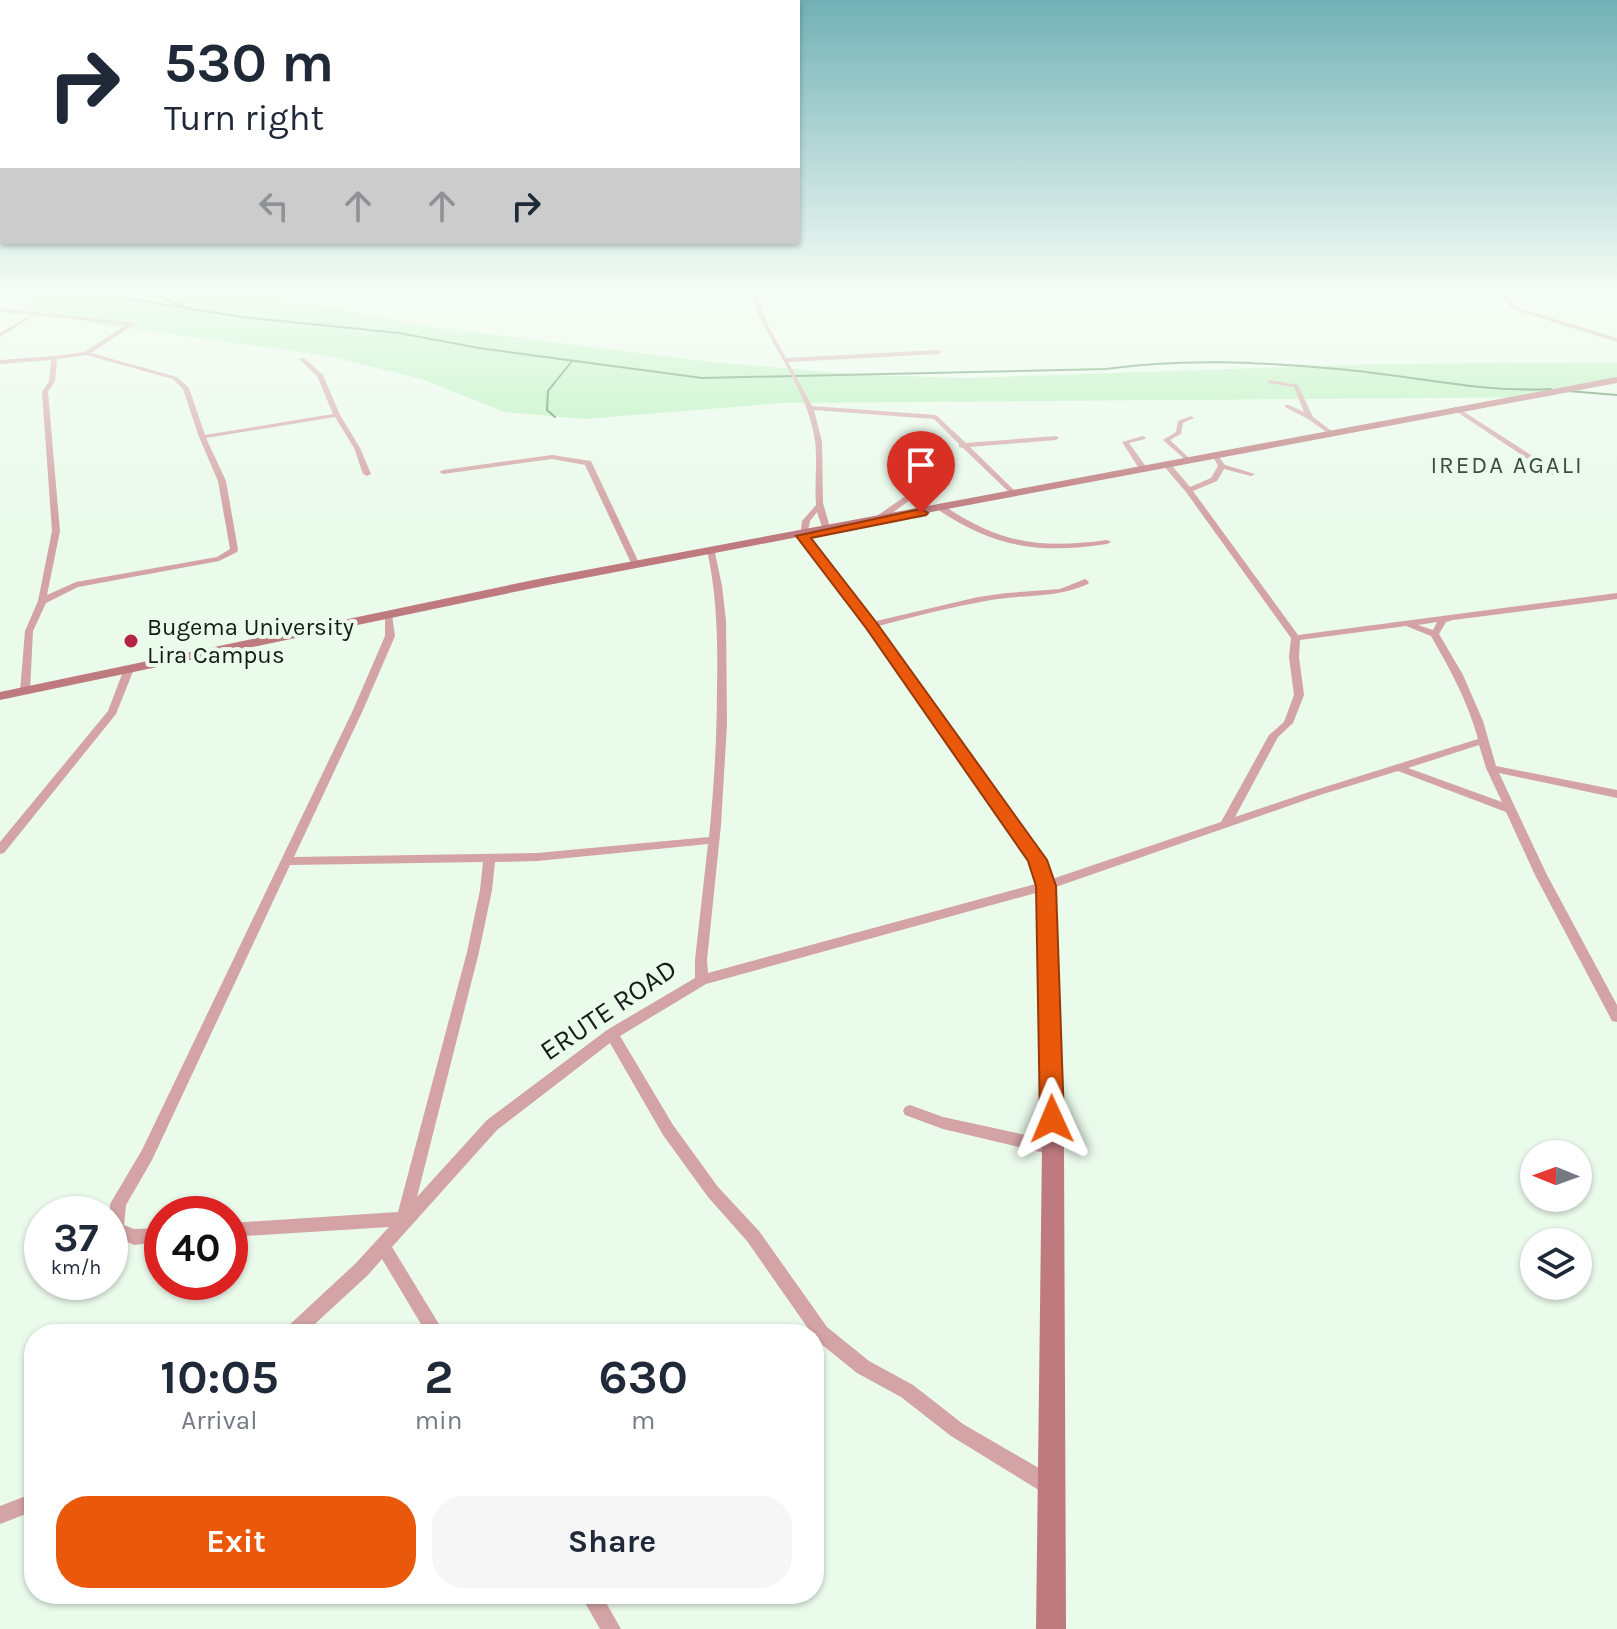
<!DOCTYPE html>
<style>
:root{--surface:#fff;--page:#f6f6f7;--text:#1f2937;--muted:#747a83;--accent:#ea580c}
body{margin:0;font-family:Karla,sans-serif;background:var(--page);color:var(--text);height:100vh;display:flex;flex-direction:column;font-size:30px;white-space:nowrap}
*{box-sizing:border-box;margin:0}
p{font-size:26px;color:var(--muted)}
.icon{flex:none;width:44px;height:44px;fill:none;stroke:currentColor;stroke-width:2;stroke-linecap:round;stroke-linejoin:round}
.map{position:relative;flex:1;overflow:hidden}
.drawer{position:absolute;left:24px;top:1324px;width:800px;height:280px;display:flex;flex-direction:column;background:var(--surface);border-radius:32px;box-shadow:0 2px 6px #0004}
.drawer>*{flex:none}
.banner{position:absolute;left:0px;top:0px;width:800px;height:244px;box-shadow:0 2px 6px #0004;background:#fff;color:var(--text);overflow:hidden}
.needle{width:52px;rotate:271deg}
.buttons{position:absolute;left:1520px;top:1140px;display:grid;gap:16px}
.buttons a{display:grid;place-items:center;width:72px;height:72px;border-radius:50%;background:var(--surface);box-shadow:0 2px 6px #0004;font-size:40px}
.speed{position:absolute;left:24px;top:1196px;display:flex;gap:16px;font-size:40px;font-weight:700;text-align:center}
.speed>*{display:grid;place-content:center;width:104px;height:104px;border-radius:50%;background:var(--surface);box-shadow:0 2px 6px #0004;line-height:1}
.speed small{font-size:20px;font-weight:400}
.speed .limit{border:12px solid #d22;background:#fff;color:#111}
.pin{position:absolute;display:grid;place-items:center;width:68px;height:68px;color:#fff;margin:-82px -34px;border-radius:50% 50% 50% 0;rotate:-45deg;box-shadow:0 0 8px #0007}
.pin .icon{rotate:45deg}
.me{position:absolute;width:88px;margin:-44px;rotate:359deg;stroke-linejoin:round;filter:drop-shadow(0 0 6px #0008)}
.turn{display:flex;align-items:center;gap:28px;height:168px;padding:0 32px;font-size:36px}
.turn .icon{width:104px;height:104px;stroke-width:2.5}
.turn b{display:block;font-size:56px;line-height:68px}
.lanes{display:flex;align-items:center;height:76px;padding:0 32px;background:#0003;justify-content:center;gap:40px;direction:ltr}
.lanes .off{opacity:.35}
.eta{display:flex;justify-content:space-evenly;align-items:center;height:136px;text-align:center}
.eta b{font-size:48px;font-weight:700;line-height:56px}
.primary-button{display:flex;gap:16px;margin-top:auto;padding:16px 32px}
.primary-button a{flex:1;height:92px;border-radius:32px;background:var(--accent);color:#fff;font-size:32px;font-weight:700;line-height:92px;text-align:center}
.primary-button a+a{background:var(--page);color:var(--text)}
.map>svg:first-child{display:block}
.green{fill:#b6f0ba}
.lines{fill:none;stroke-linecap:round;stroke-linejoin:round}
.stream{stroke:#4a814f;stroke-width:2}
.street{fill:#d3a3a5;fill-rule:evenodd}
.secondary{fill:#bf7a7f;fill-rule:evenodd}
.route{fill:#ea580c;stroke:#983908;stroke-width:2}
.poi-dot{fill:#b62443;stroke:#eafaeb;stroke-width:3}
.labels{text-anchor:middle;stroke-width:8;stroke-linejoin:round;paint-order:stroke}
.far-quarter-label{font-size:24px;letter-spacing:2px;fill:#3f4c40;stroke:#eafaeb}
.poi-label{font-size:24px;fill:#151b16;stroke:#eafaeb;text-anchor:start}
.near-street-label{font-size:28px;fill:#151b16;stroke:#eafaeb}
</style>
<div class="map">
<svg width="1617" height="1629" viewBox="0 0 1617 1629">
<rect width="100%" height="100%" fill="#eafaeb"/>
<!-- green -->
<polygon class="green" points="23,293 259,293 424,326 711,362 866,375 968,378 1376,364 1617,362 1617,381 1545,397 781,403 585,419 504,412 422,379 328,356 98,324 26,307"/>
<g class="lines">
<!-- stream -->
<g class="stream">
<path d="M94 293 241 317 399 333 479 348 702 378 1106 369C1182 358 1261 362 1338 369 1409 375 1479 393 1551 389"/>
<polyline points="152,293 183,306"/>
<polyline points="1568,391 1617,395"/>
<polyline points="555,417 547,410 548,391 572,361"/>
</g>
<!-- street -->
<g class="street">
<path d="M750 293H756L769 327 786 358 938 350 941 352 938 354 788 362 812 406 936 415 966 443 1056 436 1059 438 1056 440 970 447 1016 492 1017 494 1013 496 963 448 959 447V444L934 419 814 410 822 442 823 503 831 531 824 533 817 512 810 521 807 536 800 538 802 521 816 505C814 480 819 454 813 430 802 380 766 341 750 293Z"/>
<polygon points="1494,293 1501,293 1514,299 1514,305 1522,309 1617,338 1617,342 1518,311 1509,307 1509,301"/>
<path d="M0 308 133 323V325L91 353 177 377 189 388 205 435 333 414 317 376 299 359 304 358 323 375 340 415 360 448 371 474 367 476 363 474 354 448 335 417 206 438 226 481 238 550 237 552 219 561 78 587 46 603 33 631 30 691 28 693H22L20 691 25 631 38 601 52 531 42 392 49 381 51 360 0 364V360L54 356 84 352 126 325 35 315 0 337V333L31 315 0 312ZM86 355 173 379 183 389 199 437 218 481 230 549 217 557 76 582 47 595 60 531 48 392 55 381 57 359Z"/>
<polygon points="1270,380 1298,385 1313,417 1333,432 1333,434 1329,434 1308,419 1285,407 1285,405 1289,405 1304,412 1294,387 1268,383 1268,381"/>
<polygon points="1456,407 1458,408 1559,473 1552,475 1454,410 1453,409"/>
<polygon points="1191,416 1194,418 1183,423 1181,434 1170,440 1190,459 1190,461 1188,462 1163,440 1176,432 1178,421"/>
<polygon points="1143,436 1146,438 1145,439 1129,443 1147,468 1143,470 1140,470 1122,442"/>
<path d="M1215 453 1217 454 1225 465 1255 474 1251 476 1224 469 1217 481 1193 491 1298 635 1617 593V599L1453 620 1446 622 1439 634 1463 675 1483 721 1496 766 1617 790V798L1499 773 1547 875 1617 1005V1022L1612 1021 1535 875 1506 812 1398 771 1320 795 1050 889 706 984 620 1036 673 1125 718 1187 759 1231 827 1327 869 1361 913 1385 963 1424 1056 1478 1058 1485 1056 1492 1049 1494 1042 1492 951 1436 901 1397 857 1373 815 1339 814 1334H812L747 1241 708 1197 663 1135 610 1043 497 1130 392 1247 445 1334H427L382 1259 368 1275 304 1334H284L286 1328 356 1263 389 1227 230 1237V1223L398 1212 467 952 480 890 483 862 290 865 152 1160 126 1205 124 1225 134 1229 162 1228V1242L134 1245 110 1234V1204L142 1150 353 710 385 636V613H391L392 615 395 636 363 710 294 857 537 853 709 837C714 787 717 737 717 687 718 640 717 596 707 550L714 548 722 586 726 620 727 724 721 825 707 960 708 973 1043 882 1221 822 1269 735 1284 722 1294 695 1289 657 1291 638 1186 492 1162 464 1169 462 1190 487 1211 478 1218 466 1212 455ZM1437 622 1433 630 1418 625ZM1406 626 1431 636C1450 669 1468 702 1478 739L1312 791 1235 817 1278 737 1293 723 1304 695 1299 657 1300 640ZM1479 745 1486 768 1502 802 1408 768ZM708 844 695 960V978L607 1030 487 1120 417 1197 479 952 492 890 495 862 537 861Z"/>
<polygon points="552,455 591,461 640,565 639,567 633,567 632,565 585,465 552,459 443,474 439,472 443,470"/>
<polygon points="905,482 911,482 916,489 913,498 877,524 871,524 871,520 907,495 908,489 904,484"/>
<path d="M940 507H946C1001 544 1042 549 1107 540L1111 542 1107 544C1041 554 996 548 940 511Z"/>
<path d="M1085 579 1089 582 1088 584C1055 599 1026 594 991 600 951 607 911 617 871 628L867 625 868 623 978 597 1007 593 1060 589Z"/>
<polygon points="129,666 134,669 116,714 4,853 0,854 0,842 108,711 124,669"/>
<polygon points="910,1105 943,1117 1053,1141 1058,1143 1060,1148 1058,1153 1053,1155 943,1129 905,1115 903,1111 905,1107"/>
<polygon points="34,1493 34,1511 0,1524 0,1506"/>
<polygon points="580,1594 601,1594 621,1629 600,1629"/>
</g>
<!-- secondary -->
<polygon class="secondary" points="1617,377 1617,383 809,535 876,622 1043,856 1055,886 1064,1148 1066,1629 1036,1629 1042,1148 1037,886 1029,861 866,628 798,537 543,586 0,700 0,692 543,578"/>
</g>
<!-- sky -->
<linearGradient id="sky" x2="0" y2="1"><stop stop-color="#71b1b5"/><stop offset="0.56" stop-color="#f6fdf6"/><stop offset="1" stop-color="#f6fdf6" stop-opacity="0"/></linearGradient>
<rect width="1617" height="521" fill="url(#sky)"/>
<!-- route -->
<polygon class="route" points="921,509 928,513 926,515 811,538 876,622 1047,860 1056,886 1064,1119 1060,1126 1052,1129 1043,1126 1040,1119 1036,886 1028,861 866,628 796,536"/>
<!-- markers -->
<circle class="poi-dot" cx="131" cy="641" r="8"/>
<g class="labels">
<!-- far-quarter labels -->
<g class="far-quarter-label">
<text x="1507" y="473">IREDA AGALI</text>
</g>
<!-- poi labels -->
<g class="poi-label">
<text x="147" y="635">Bugema University<tspan x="147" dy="28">Lira Campus</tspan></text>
</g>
<!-- near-street labels -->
<g class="near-street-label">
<text transform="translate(608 1009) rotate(-34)" y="10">ERUTE ROAD</text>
</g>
</g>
</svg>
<div class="buttons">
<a><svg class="needle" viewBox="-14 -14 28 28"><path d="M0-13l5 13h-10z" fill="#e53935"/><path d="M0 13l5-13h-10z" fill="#747a83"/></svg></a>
<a><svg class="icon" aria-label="layers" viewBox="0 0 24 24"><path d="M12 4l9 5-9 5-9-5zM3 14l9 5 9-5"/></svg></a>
</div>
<div class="speed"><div>37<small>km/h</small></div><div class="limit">40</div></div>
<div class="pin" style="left:921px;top:513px;background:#d93025"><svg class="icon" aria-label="arrive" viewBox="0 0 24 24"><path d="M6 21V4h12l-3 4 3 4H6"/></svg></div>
<svg class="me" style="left:1052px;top:1119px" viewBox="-20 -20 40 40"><path d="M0-17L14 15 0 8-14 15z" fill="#ea580c" stroke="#fff" stroke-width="4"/></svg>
<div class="banner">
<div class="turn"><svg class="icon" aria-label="right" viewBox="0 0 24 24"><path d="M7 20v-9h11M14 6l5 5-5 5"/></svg><div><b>530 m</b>Turn right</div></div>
<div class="lanes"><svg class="icon off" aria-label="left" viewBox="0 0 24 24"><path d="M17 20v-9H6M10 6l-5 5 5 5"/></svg><svg class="icon off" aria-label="ahead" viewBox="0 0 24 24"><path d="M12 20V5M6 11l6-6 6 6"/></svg><svg class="icon off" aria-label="ahead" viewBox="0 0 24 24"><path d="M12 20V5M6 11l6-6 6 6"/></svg><svg class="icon" aria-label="right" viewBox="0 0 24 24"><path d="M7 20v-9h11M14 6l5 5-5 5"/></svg></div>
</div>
<section class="drawer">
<div class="eta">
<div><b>10:05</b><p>Arrival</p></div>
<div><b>2</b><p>min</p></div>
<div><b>630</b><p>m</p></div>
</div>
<div class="primary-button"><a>Exit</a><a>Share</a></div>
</section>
</div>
